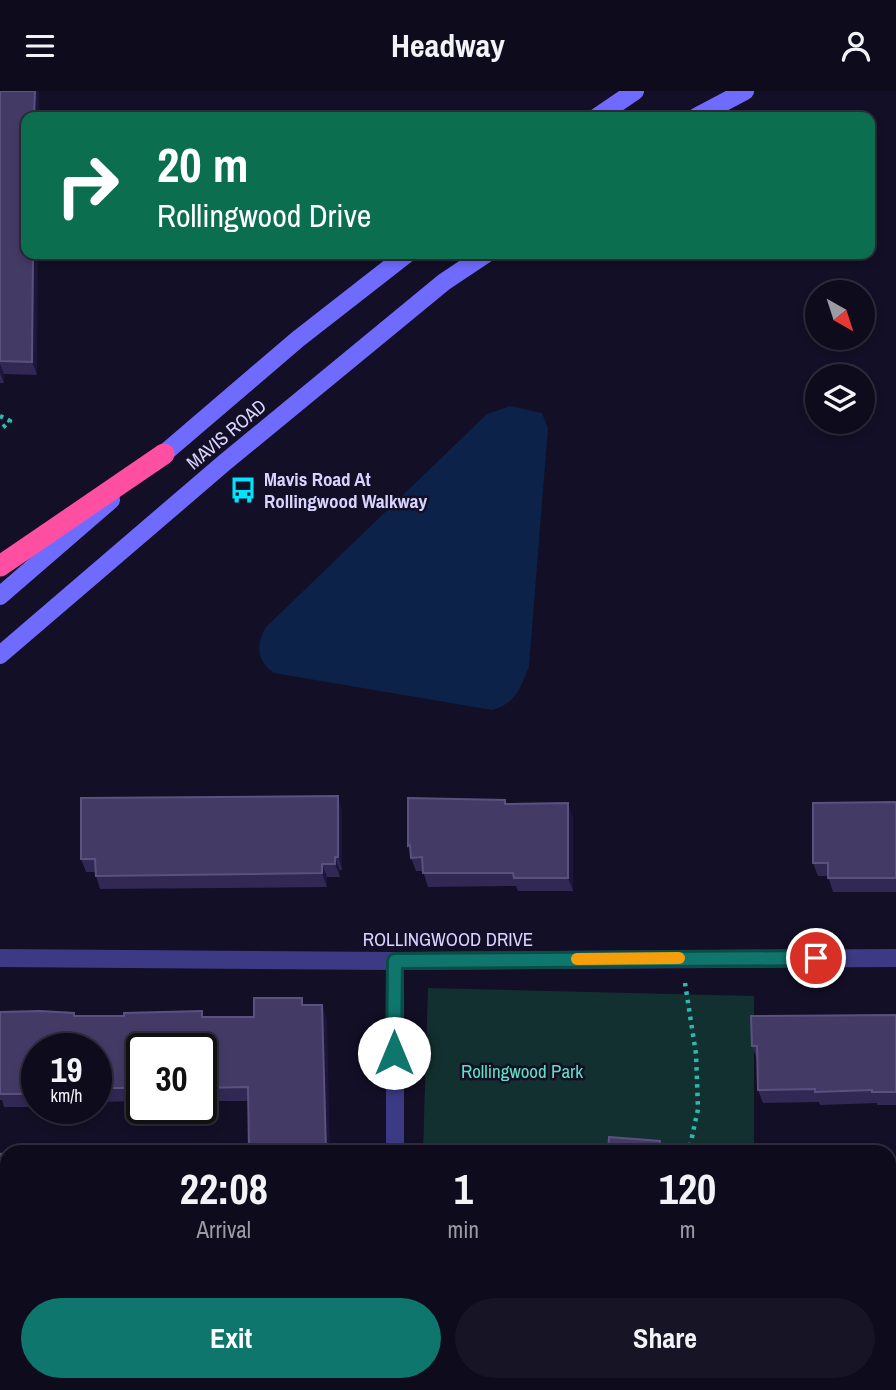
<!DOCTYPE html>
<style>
:root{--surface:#0e0b1c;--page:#171425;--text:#f1f3f6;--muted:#9b9ba3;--line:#2e2b3b;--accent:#0f766e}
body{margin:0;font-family:"Archivo Narrow",sans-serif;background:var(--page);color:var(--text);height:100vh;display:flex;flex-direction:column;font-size:26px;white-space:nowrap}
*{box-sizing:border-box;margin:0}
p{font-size:23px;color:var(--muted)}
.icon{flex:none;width:38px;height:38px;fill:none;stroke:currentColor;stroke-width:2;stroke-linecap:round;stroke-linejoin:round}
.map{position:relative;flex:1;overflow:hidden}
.side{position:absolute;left:0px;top:1054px;width:896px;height:247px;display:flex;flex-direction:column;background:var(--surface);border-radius:21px 21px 0 0;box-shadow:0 4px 10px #0003,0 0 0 2px var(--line)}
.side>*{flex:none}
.hud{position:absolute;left:21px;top:21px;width:854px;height:147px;border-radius:14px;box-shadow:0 4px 10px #0003,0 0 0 2px var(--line);background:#0b6e4f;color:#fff;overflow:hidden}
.needle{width:46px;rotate:141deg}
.fabs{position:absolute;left:805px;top:189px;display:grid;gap:14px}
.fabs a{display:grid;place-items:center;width:70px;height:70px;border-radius:50%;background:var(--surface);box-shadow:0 4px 10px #0003,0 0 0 2px var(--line);font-size:35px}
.speed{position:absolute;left:21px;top:942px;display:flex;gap:14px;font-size:35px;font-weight:700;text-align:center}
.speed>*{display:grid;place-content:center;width:91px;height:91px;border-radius:50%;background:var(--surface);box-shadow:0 4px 10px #0003,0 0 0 2px var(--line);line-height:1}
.speed small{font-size:18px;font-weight:400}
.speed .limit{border:4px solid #111;border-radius:10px;background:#fff;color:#111}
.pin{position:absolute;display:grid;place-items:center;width:60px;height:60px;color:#fff;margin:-30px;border:4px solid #fff;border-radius:50%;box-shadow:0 2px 7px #0007}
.me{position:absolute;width:77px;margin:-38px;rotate:0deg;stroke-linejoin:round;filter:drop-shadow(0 0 5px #0008)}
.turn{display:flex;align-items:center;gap:24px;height:147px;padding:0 21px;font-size:32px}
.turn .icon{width:91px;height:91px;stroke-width:2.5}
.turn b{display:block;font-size:49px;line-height:60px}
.eta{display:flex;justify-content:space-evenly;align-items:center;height:119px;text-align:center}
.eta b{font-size:42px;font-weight:800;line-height:49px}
.action{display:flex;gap:14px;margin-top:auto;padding:14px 21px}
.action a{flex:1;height:80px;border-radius:42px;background:var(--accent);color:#fff;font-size:28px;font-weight:800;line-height:80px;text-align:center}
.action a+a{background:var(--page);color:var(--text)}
header{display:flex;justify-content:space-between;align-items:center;height:91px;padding:0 21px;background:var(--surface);font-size:32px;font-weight:800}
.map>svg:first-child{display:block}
.green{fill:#12302f}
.water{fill:#0c2248}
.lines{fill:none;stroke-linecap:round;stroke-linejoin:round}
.path{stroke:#2fb8b0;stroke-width:4.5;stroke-dasharray:3.5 5;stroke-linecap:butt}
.minor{stroke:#3d3a85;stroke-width:18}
.secondary{stroke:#6f6bff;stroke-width:18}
.motorway{stroke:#ff4fa3;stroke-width:21}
.wall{fill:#312854}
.shaded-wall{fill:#1d163a}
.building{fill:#433a66;stroke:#5a527e;stroke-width:2}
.route-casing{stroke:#0a4d48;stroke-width:18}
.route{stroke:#0f766e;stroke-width:12}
.slow{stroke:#f59e0b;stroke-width:12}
.labels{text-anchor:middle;stroke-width:5;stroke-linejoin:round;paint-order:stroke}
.street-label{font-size:19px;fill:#d9d4ff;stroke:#130f26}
.poi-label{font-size:19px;font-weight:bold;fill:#d9d4ff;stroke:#130f26;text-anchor:start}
.park-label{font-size:19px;fill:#5fe0c0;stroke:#130f26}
</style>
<header><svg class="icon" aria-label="menu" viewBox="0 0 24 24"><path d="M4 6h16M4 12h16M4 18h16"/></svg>Headway<svg class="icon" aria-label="person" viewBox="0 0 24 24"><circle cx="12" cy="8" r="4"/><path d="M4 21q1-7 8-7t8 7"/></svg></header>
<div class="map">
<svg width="896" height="1299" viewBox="0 0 896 1299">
<rect width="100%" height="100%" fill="#130f26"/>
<!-- green -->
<g class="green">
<polygon points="428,897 754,905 754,1060 423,1060"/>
<polygon points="416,1293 728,1293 727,1299 416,1299"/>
</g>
<!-- water -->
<path class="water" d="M510 315 542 322 548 337 529 575C521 596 516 613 492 619L274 582C257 570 255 554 266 536L487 323Z"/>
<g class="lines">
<!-- path -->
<g class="path">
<polyline points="0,325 10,330 0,339"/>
<polyline points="685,892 696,963 698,1018 689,1060"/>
</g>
<!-- minor -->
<g class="minor">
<polyline points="0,867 395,870 896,867"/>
<polyline points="395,870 395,1060"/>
<polyline points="889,1238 896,1239"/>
<polyline points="18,1293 19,1299"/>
<polyline points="393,1299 393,1293"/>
<polyline points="754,1299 755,1293"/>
</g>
<!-- secondary -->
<g class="secondary">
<polyline points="597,26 635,0"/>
<polyline points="696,26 745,0"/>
<polyline points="153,372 298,248 407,163"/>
<polyline points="0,505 111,409"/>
<polyline points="0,564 224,372 444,191 486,163"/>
</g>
<!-- motorway -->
<polyline class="motorway" points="0,475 164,363"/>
</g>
<!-- wall -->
<g class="wall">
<polygon points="0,0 39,0 39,26 26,26 37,284 4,283 4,292 0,292"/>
<polygon points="505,709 507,713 573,726 573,800 518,800 516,795 428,796 423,780 416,780 411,767 411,761 408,755"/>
<polygon points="896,711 896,801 833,801 828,785 818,785 813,772"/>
<polygon points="342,719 342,779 340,779 340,786 327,786 327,796 100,798 96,785 95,781 86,781 81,768"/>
<polygon points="305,914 327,928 249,1010 201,1010 201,957 142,957 142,1010 96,1011 96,957 37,957 37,1016 4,1016 2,1009 0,1009 0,921 76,925 254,926"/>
<polygon points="896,924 896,1014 877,1014 877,1012 820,1014 819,1011 763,1012 758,999 757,968 752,955"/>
<polygon points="7,1062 7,1165 0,1167 0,1063"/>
<rect x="889" y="1088" width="7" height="89"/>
<polygon points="79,1293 163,1293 163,1299 81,1299"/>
</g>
<!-- shaded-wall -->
<g class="shaded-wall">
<polygon points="35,0 39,0 39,26 34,26"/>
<polygon points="33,163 38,163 37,284 32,271"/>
<polygon points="0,273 4,283 4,292 0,282"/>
<polygon points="338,705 342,719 342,779 338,766"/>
<polygon points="568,712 573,726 573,800 568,787"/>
<polygon points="335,766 340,779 340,786 335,773"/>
<polygon points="322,773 327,786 327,796 322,782"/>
<polygon points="322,914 327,928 330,1060 326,1060"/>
<polygon points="660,1050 663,1057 662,1060 659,1060"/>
<rect x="158" y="1293" width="5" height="6"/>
<polygon points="329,1293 333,1293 334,1299 329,1299"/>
</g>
<!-- building -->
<g class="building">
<polygon points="0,0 35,0 34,26 26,26 26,163 33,163 32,271 0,270"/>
<polygon points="338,705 338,766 335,766 335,773 322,773 322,782 96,785 95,768 81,768 81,707"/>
<polygon points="408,707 505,709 505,713 568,712 568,787 514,787 513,782 423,782 422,766 411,767 410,754 408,755"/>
<polygon points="896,711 896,787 828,787 828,772 813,772 813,712"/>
<polygon points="254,907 302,907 302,914 322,914 326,1060 249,1060 248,996 201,997 201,957 142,957 142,997 96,997 96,957 37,957 37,1003 0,1003 0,921 40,920 74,922 74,925 124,925 124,922 202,920 202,926 254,926"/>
<polygon points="896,924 896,1001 872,1001 872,999 815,1001 815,998 758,999 757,955 752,955 751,925"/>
<polygon points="609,1046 660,1050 659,1060 608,1060"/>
<polygon points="7,1062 7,1150 0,1152 0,1063"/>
<rect x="889" y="1088" width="7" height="75"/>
<polygon points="889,1287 896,1287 896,1299 802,1299 803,1293 889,1293"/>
<rect x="83" y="1293" width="75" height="6"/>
<rect x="246" y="1293" width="83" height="6"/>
</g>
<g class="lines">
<!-- route casing -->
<g class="route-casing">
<polyline id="route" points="394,962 395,870 816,867"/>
</g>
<!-- route -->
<use href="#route" class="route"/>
<!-- slow -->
<polyline class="slow" points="577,868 679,867"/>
</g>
<!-- icons -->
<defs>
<g id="bus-bare" transform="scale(2.1)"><path d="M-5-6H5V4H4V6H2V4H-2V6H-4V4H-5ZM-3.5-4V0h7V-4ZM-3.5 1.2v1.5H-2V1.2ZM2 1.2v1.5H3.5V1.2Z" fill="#00e5ff" stroke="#130f26" stroke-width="2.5" paint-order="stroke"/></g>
</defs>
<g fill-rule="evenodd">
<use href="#bus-bare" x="243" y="399"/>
</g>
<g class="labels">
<!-- street labels -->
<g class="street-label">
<text transform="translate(226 343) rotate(-40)" y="7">MAVIS ROAD</text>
<text x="448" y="855">ROLLINGWOOD DRIVE</text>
</g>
<!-- poi labels -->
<g class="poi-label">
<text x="264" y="395">Mavis Road At<tspan x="264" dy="22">Rollingwood Walkway</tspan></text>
</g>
<!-- park labels -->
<g class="park-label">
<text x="522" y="987">Rollingwood Park</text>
</g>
</g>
</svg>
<div class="fabs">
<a><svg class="needle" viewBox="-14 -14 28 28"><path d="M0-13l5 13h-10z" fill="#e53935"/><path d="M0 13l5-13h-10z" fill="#9b9ba3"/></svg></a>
<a><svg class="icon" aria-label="layers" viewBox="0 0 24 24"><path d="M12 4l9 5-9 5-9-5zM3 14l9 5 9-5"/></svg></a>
</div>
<div class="speed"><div>19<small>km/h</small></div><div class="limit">30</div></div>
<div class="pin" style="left:816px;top:867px;background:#d93025"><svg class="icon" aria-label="arrive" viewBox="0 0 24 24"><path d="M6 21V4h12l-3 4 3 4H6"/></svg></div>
<svg class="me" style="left:394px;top:962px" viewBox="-20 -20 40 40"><circle r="19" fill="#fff"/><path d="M0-13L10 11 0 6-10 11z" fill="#0f766e"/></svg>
<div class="hud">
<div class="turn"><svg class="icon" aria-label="right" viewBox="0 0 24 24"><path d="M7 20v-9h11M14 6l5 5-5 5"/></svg><div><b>20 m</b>Rollingwood Drive</div></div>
</div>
<section class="side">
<div class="eta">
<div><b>22:08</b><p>Arrival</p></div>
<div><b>1</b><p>min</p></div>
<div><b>120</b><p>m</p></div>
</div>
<div class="action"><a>Exit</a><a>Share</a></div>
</section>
</div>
